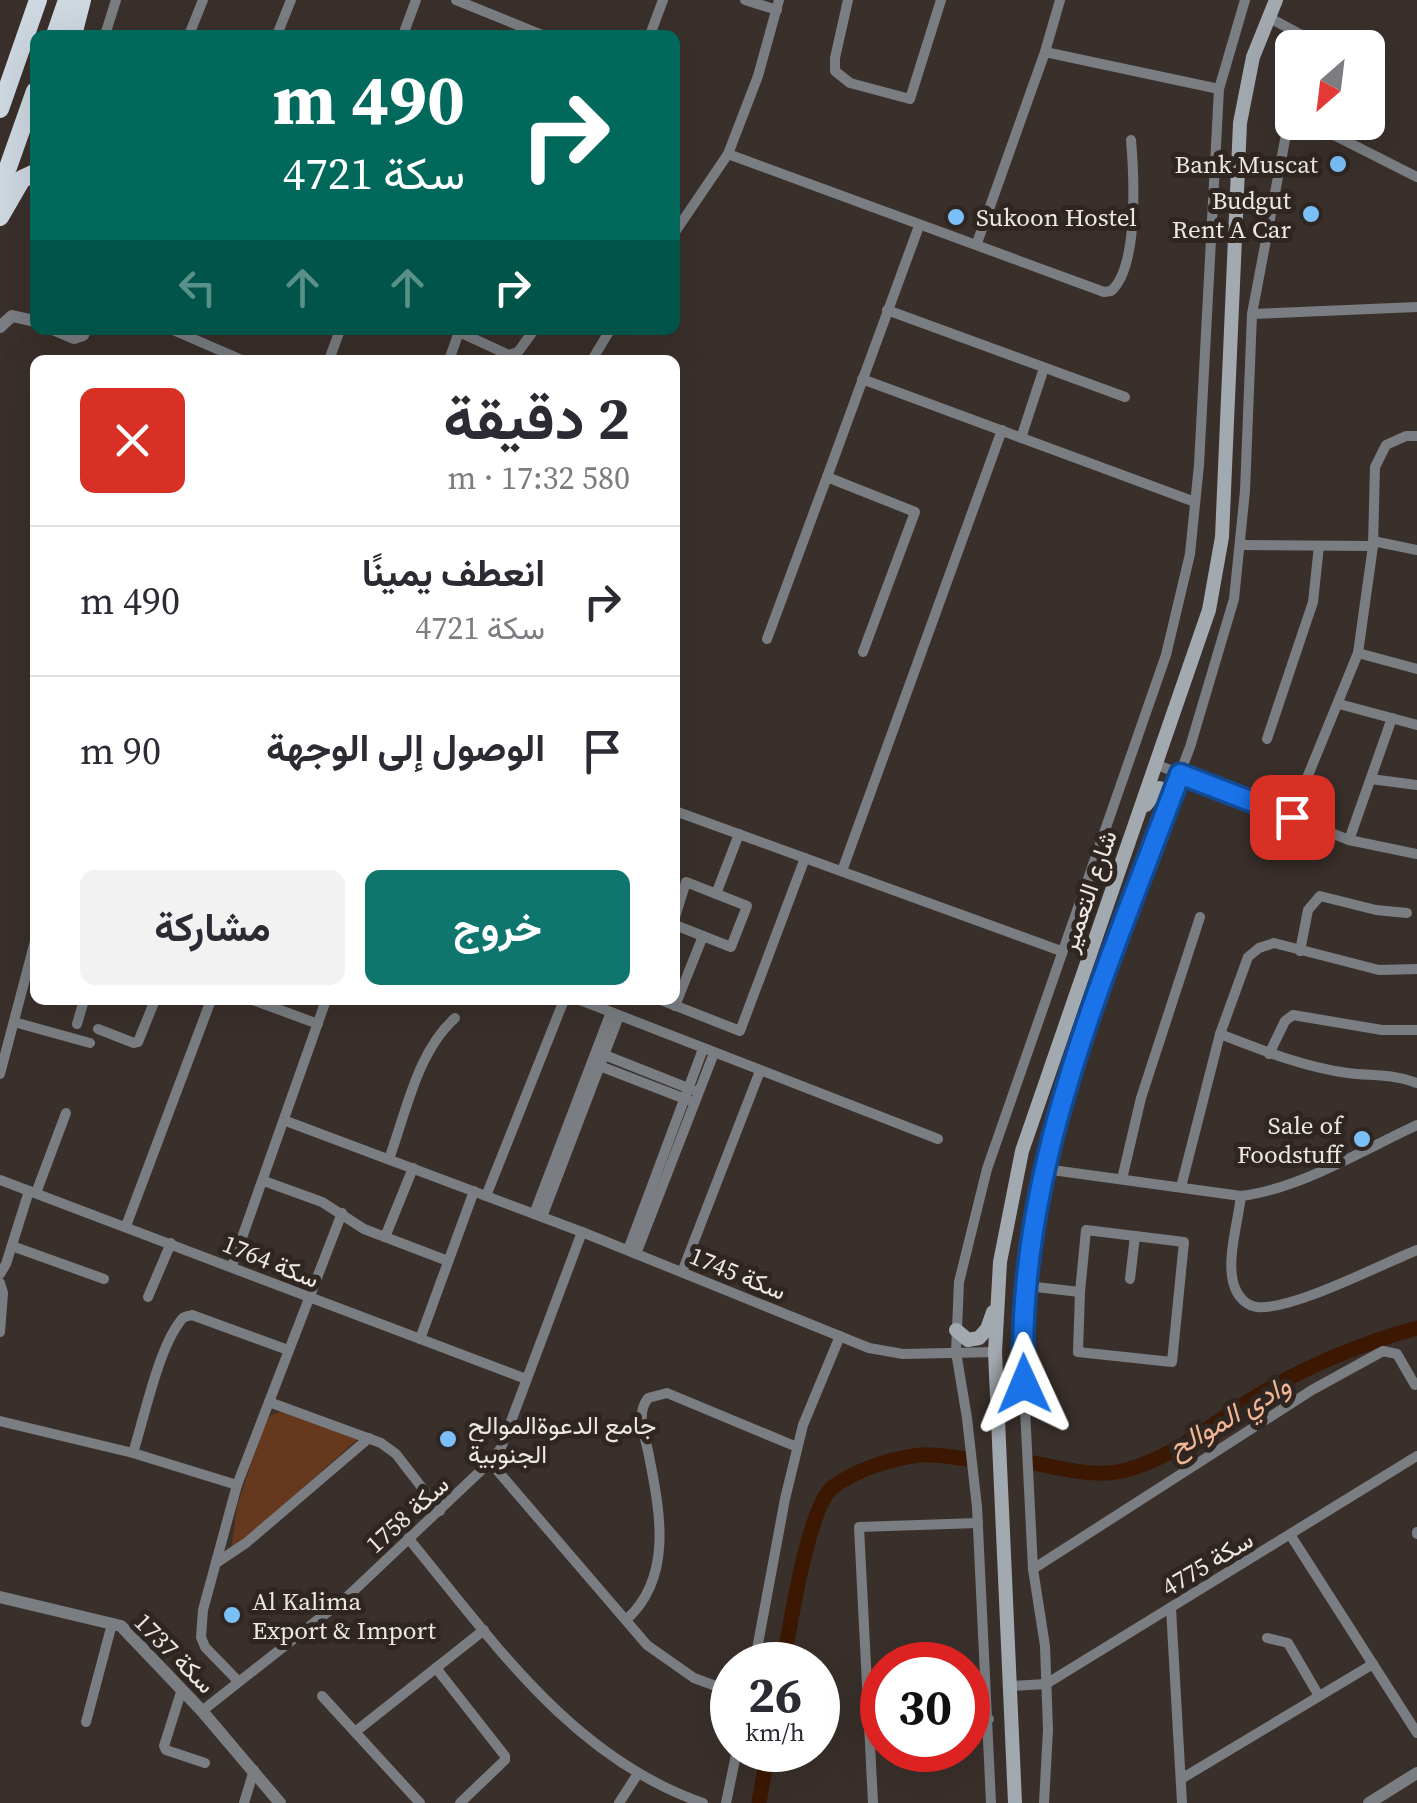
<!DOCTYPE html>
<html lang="ar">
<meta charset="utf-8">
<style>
:root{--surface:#fff;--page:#f2f2f3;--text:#2b2b33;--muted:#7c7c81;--line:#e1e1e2;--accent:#0f766e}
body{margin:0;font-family:"Source Serif 4",Vazirmatn,serif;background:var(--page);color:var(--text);direction:rtl;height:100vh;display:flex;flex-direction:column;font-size:38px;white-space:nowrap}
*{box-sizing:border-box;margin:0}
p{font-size:32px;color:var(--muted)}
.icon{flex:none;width:55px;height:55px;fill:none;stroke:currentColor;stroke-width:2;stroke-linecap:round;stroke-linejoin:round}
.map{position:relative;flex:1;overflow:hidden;direction:ltr}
.details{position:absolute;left:30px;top:355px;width:650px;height:650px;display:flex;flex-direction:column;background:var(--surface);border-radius:15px;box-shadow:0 10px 40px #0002;direction:rtl}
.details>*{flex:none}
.hud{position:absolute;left:30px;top:30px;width:650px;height:305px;border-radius:15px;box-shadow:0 10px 40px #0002;direction:rtl;background:#00695c;color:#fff;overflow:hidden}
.needle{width:65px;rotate:208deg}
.controls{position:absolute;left:1275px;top:30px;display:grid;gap:20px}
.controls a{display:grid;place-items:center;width:110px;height:110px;border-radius:15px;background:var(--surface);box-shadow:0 10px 40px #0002;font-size:50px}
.speed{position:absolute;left:710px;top:1642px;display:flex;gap:20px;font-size:50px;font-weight:700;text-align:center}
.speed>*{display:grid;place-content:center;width:130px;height:130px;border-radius:50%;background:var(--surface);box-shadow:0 10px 40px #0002;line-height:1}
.speed small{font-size:25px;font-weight:400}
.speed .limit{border:15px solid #d22;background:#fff;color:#111}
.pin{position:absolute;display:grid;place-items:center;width:85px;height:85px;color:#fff;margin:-42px;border-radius:20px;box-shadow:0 5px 15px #0006}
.me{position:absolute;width:110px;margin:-55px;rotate:359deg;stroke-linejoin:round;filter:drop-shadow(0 0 8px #0008)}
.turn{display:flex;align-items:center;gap:35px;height:210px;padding:0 50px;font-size:45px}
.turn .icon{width:130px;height:130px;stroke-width:2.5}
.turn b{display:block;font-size:70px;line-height:85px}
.lanes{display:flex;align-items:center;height:95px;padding:0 50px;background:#0003;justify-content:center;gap:50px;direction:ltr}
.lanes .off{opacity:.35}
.round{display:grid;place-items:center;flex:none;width:105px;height:105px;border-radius:15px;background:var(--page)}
.summary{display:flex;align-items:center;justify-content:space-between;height:170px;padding:0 50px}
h1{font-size:60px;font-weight:700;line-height:75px}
.primary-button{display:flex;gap:20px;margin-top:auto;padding:20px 50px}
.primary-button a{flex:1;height:115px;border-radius:15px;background:var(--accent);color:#fff;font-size:40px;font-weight:700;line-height:115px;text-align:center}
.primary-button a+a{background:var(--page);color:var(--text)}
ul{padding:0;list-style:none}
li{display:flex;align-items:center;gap:30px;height:150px;padding:0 50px;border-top:2px solid var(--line)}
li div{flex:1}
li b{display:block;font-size:38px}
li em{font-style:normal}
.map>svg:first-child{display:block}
.green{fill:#66381d}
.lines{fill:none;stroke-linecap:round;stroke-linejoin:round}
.river{stroke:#3c1802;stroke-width:15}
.minor{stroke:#7a7e82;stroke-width:10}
.tertiary{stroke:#7a7e82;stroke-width:12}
.secondary{stroke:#a2a9af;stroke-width:14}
.trunk{stroke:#ced8e1;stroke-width:18}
.route-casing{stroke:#114b97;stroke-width:25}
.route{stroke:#1a73e8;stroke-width:18}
.poi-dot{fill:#7abff8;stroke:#302621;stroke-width:4}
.labels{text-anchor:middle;stroke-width:10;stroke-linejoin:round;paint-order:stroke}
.poi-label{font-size:25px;fill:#ede7e3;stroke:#302621;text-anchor:end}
.street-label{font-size:25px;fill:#ede7e3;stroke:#302621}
.water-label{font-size:28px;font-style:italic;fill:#f2b594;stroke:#302621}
</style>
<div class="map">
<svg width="1417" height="1803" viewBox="0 0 1417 1803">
<rect width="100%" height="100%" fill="#3a302b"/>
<!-- green -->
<polygon class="green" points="283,1411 359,1438 231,1551 237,1506 264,1425 271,1415"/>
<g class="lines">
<!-- river -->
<g class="river">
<path d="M1034 1463C1063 1469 1096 1478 1126 1470 1173 1458 1213 1423 1254 1398 1304 1367 1360 1344 1417 1328"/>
<path d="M783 1665C789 1631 808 1506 833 1487 855 1470 893 1458 920 1455 935 1454 952 1457 967 1459"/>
<polyline points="759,1803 768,1750"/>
</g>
<!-- minor -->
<g class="minor">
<polyline points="456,0 542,35"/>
<polyline points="745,0 777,10"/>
<polyline points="848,0 835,58 835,71 850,83 910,99 941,0"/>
<polyline points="1268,17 1307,38 1313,48"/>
<polyline points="105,35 116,0"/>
<polyline points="189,35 203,0"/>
<polyline points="277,35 291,0"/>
<polyline points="403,35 416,0"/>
<polyline points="650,35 663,0"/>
<polyline points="1045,52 1219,89"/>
<polyline points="1308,122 1417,177"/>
<path d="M728 154 1104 292 1111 291C1139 267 1134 175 1131 140"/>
<polyline points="675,232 728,154 758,76 779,0"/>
<polyline points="977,243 1045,52 1060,0"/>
<polyline points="887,310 1125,397"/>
<polyline points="1252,314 1417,307"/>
<polyline points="173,330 242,360"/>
<polyline points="459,332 509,355 518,352 534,330"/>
<polyline points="329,360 340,330"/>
<polyline points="449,360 459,332 455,330"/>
<polyline points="592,360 610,330"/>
<polyline points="862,379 1195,502"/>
<polyline points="1021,438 1044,368"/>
<polyline points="1373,541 1417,550"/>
<polyline points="1241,545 1373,546"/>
<polyline points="767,639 827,477"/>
<polyline points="863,652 915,512 827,477 919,226"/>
<polyline points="1358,653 1417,669"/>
<polyline points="1339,704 1417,725"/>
<polyline points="1267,739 1313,602 1319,546"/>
<polyline points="1155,764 1349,840 1417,854"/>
<polyline points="1371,779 1417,785"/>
<polyline points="675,811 1061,951"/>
<polyline points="1291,817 1358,653 1373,546 1375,467 1386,445 1406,436 1417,436"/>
<polyline points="1349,840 1392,718"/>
<polyline points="842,871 1002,430"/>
<polyline points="716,894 739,834"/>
<polyline points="675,917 686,882 747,906 731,947 675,925"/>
<polyline points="1300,951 1308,910 1320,896 1376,910 1407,913"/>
<polyline points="253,1000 318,1024"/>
<polyline points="580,1000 938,1139"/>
<polyline points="661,1000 740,1031 805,858"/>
<polyline points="675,1006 703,936"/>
<polyline points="14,1022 90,1043"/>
<polyline points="77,1024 84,1000"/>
<polyline points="98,1029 134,1043 138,1042 155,1000"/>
<path d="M1220 1034C1261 1050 1304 1067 1348 1073 1371 1076 1395 1074 1417 1083"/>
<polyline points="602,1054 693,1090"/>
<polyline points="1269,1054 1285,1021 1293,1015 1382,1030 1417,1030"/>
<polyline points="597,1065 688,1100"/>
<polyline points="0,1074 35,941"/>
<polyline points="286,1121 582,1232 869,1348 903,1354 995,1352"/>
<path d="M389 1159C406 1113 417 1052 455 1018"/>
<path d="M1045 1169 1241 1196C1299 1189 1363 1150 1417 1125"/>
<polyline points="1122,1179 1141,1098 1200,917"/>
<polyline points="0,1180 526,1379"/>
<polyline points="264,1181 322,1202 364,1229 448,1261"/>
<polyline points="1181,1187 1220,1034 1248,957 1259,948 1274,943 1379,970 1417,969"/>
<polyline points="36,1193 66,1113"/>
<polyline points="486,1196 564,1000"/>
<path d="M1241 1196C1238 1223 1225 1263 1235 1288 1239 1298 1247 1306 1257 1307 1291 1311 1382 1264 1417 1250"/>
<polyline points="534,1214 611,1012"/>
<polyline points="542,1217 619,1016"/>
<polyline points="126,1226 211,1000"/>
<polyline points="385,1237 413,1168"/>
<polyline points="12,1246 104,1279"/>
<polyline points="628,1250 703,1049"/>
<polyline points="636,1254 714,1053"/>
<polyline points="232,1266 326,1000"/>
<polyline points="682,1272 760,1071"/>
<polyline points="0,1274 6,1264 29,1191"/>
<polyline points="0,1283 3,1293 0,1332"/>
<polyline points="1027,1286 1080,1292 1078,1352 1172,1362 1184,1242 1135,1236 1130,1279"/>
<polyline points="1080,1292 1086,1230 1135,1236"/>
<polyline points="148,1297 171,1243"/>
<polyline points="420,1339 474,1191"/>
<polyline points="269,1402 381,1443 396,1454 440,1511"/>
<polyline points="0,1421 133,1453 237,1485"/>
<path d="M133 1453C144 1418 158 1351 179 1323 183 1316 185 1317 192 1315L288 1350"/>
<polyline points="490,1462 647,1645 694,1678 732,1692"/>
<polyline points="1417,1532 1417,1534"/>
<polyline points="1291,1536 1417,1733"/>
<path d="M408 1538C493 1641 572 1758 703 1803"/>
<polyline points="216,1563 246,1543 369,1438"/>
<polyline points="1033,1569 1312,1390 1383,1351 1397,1354 1415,1385"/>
<polyline points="1171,1608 1182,1803"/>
<path d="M626 1620C675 1576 659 1507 648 1451 644 1433 636 1414 648 1398L667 1393 797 1447"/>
<polyline points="1267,1638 1288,1643 1319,1696"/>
<polyline points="754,1665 785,1499 803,1425 840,1336"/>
<polyline points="436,1668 505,1756 505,1760 460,1803"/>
<polyline points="238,1681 205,1647 201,1637 203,1610 237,1485 342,1213"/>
<polyline points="1011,1686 1046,1684 1417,1456"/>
<polyline points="182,1689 164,1746 166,1750 205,1763"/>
<polyline points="322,1696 420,1803"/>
<polyline points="202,1711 348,1596 490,1462 501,1448 582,1232"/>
<polyline points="968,1721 989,1719"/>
<polyline points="86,1722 112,1624"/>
<polyline points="355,1732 484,1630"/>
<polyline points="1181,1779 1373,1664"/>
<polyline points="244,1803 254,1770"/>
<polyline points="619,1803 637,1775"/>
<polyline points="726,1803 737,1750"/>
<polyline points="873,1803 859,1527 978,1523"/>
<polyline points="991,1803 977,1507 967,1418 956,1352 959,1282 987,1169 1166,655 1190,554 1199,465 1219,89 1245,0"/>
<polyline points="1044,1803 1048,1730 1045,1646 1033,1569 1022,1349 1035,1221 1053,1140 1097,993 1190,747 1234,599 1245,491 1252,314 1292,103"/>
</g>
<!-- tertiary -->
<g class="tertiary">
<polyline points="0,327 12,316 35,321"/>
<polyline points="55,330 74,338 83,335 85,330"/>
<polyline points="0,1597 121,1626 202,1711 280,1803"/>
<polyline points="1369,1803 1417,1773"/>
</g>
<!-- secondary -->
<g class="secondary">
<polyline points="1146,805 1159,788 1174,791"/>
<polyline points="956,1330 968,1340 979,1338 987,1329 993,1312"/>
<polyline points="1015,1803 995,1352 1000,1262 1022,1151 1209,610 1222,537 1240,123 1253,57 1276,0"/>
</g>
<!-- trunk -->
<g class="trunk">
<polyline points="55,35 67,0"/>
<polyline points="73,35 82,0"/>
<polyline points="0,109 38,0"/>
<polyline points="0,190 35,91"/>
<polyline points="0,217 22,179 35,173"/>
</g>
</g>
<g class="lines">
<!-- route casing -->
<g class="route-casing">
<path id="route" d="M1024 1384C1013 1172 1108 969 1180 774L1292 817"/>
</g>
<!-- route -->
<use href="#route" class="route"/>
</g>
<!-- markers -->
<g class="poi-dot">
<circle cx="1338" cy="164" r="10"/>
<circle cx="1311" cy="214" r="10"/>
<circle cx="956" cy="217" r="10"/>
<circle cx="1362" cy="1139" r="10"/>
<circle cx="448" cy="1439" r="10"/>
<circle cx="232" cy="1615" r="10"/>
</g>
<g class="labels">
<!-- poi labels -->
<g class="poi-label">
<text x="1318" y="173">Bank Muscat</text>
<text x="1291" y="209">Budgut<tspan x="1291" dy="29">Rent A Car</tspan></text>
<text x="976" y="226" text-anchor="start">Sukoon Hostel</text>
<text x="1342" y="1134">Sale of<tspan x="1342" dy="29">Foodstuff</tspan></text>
<text x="468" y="1434" text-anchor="start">جامع الدعوةالموالح<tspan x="468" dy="29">الجنوبية</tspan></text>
<text x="252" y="1610" text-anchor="start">Al Kalima<tspan x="252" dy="29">Export &amp; Import</tspan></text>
</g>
<!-- street labels -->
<g class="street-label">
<text transform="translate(1088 891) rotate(-71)" y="9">شارع التعمير</text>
<text transform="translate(271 1261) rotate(22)" y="9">سكة 1764</text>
<text transform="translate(738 1273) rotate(22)" y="9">سكة 1745</text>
<text transform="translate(407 1514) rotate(-42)" y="9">سكة 1758</text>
<text transform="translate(1207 1563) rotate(-31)" y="9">سكة 4775</text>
<text transform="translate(175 1653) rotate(45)" y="9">سكة 1737</text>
</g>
<!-- water labels -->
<g class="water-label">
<text transform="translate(1229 1416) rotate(-30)" y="10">وادي الموالح</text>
</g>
</g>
</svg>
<div class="controls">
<a><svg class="needle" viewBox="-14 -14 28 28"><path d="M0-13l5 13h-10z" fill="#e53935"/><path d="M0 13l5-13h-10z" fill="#7c7c81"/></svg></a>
</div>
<div class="speed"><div>26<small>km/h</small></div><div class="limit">30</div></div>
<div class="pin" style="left:1292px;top:817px;background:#d93025"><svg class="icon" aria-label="arrive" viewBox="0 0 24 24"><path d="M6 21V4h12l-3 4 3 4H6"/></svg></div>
<svg class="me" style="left:1024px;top:1384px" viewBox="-20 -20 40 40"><path d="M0-17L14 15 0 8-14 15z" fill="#1a73e8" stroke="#fff" stroke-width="4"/></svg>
<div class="hud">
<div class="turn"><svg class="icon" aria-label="right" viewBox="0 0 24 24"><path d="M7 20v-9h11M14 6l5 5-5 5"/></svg><div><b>490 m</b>سكة 4721</div></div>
<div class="lanes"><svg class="icon off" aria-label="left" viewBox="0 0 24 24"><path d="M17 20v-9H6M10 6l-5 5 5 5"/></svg><svg class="icon off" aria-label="ahead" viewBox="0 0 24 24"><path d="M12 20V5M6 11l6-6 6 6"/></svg><svg class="icon off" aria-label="ahead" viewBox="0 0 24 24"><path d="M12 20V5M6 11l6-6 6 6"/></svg><svg class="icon" aria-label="right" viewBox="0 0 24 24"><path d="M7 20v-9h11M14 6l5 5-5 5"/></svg></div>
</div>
<section class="details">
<div class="summary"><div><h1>2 دقيقة</h1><p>580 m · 17:32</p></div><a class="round" style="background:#d93025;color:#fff"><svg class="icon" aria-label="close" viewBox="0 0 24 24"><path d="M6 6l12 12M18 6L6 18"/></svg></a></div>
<ul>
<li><svg class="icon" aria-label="right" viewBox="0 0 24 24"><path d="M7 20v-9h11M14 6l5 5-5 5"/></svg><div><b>انعطف يمينًا</b><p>سكة 4721</p></div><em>490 m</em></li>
<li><svg class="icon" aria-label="arrive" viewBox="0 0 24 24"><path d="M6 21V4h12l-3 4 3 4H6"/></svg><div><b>الوصول إلى الوجهة</b></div><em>90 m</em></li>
</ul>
<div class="primary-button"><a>خروج</a><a>مشاركة</a></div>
</section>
</div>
